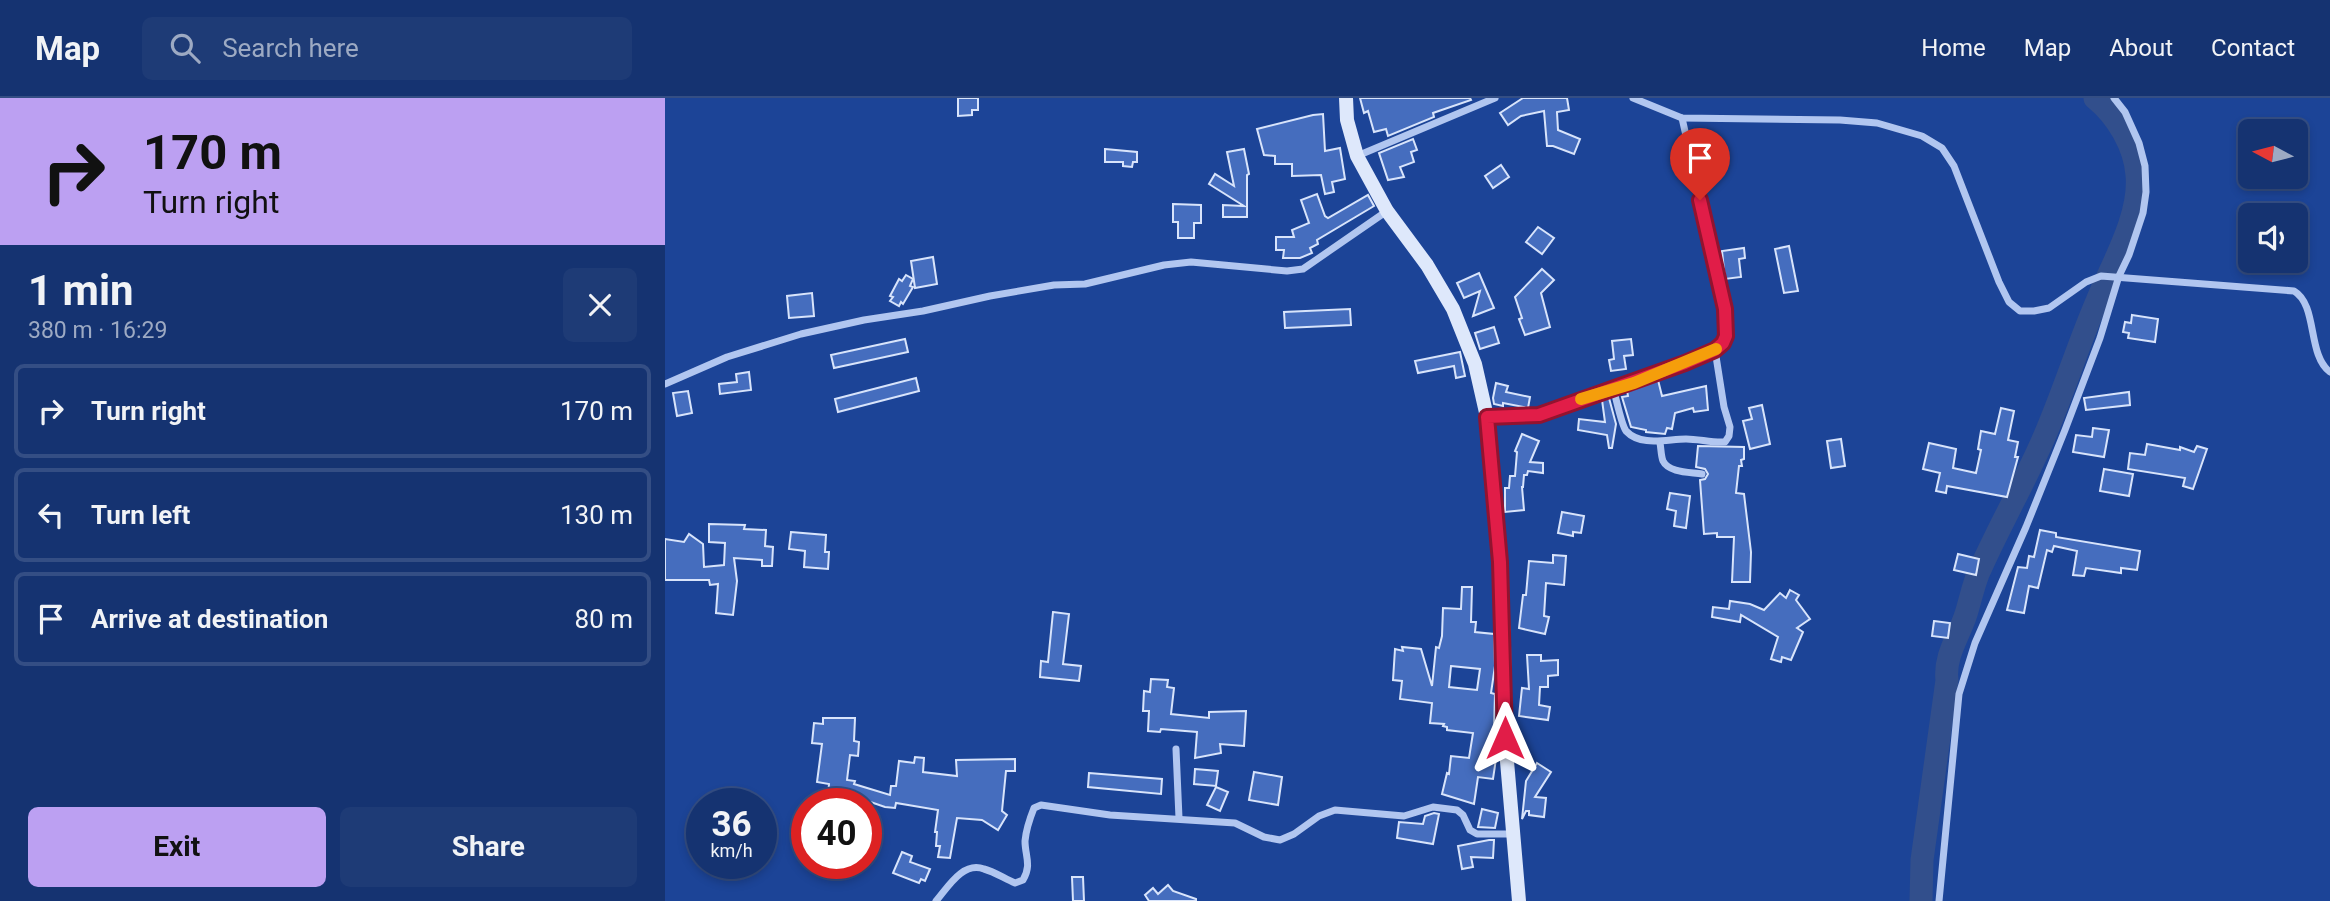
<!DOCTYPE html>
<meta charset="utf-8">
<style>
:root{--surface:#153371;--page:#1e3b76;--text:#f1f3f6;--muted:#9daac3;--line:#344e84;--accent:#bca0f2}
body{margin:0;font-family:Roboto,sans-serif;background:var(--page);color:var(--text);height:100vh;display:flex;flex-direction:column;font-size:26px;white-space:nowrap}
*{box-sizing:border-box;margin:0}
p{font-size:23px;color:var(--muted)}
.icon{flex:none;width:38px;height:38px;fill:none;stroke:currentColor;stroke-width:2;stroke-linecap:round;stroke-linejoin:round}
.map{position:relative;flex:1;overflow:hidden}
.sheet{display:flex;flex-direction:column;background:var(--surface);width:665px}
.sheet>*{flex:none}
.hud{background:#bca0f2;color:#111;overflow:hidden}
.needle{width:46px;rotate:277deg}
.fabs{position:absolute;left:1573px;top:21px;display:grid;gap:14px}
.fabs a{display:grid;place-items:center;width:70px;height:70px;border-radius:10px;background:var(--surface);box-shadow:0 4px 10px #0003,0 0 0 2px var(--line);font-size:35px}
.speed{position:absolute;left:21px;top:690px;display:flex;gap:14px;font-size:35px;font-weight:700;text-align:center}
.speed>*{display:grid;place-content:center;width:91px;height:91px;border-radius:50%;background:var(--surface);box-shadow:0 4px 10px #0003,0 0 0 2px var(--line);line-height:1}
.speed small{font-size:18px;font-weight:400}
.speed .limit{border:10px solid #d22;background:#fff;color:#111}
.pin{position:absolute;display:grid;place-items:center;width:60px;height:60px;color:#fff;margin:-72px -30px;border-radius:50% 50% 50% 0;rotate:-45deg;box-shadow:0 0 7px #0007}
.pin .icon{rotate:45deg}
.me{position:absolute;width:77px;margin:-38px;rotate:0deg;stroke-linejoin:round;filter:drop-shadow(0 0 5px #0008)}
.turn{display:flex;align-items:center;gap:24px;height:147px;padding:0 28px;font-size:32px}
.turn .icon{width:91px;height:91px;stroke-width:2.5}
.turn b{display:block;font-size:49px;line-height:60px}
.round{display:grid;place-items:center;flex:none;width:74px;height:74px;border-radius:10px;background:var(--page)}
.head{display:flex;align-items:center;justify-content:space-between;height:119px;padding:0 28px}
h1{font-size:42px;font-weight:700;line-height:52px}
.button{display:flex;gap:14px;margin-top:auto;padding:14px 28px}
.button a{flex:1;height:80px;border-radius:10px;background:var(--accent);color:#111;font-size:28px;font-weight:700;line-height:80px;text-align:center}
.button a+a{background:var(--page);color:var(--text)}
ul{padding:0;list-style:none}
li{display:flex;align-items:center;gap:21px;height:94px;margin:0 14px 10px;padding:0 14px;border:4px solid var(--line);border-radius:10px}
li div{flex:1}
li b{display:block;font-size:26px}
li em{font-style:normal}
header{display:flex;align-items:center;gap:42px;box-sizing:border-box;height:98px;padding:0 35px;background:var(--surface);border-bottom:2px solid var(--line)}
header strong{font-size:33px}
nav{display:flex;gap:38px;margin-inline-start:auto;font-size:24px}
.search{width:490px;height:63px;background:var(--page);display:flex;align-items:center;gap:18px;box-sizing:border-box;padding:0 24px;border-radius:10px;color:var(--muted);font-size:26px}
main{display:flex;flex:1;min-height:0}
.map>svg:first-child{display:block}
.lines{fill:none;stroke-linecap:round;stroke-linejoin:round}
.river{stroke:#324f8c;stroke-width:23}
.building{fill:#456dbe;stroke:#d8e4fb;stroke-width:2;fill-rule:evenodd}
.street{stroke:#b1c6f0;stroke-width:7}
.secondary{stroke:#dee8fb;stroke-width:14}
.route-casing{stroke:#92132f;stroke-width:18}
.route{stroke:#e11d48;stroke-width:12}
.slow{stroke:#f59e0b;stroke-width:12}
</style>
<header>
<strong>Map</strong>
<div class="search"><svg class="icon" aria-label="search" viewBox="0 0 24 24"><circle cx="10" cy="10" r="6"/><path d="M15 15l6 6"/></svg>Search here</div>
<nav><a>Home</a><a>Map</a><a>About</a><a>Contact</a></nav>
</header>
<main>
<section class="sheet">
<div class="hud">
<div class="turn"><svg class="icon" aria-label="right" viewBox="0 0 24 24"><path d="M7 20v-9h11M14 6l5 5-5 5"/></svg><div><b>170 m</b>Turn right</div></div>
</div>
<div class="head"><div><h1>1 min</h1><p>380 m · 16:29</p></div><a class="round"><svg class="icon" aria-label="close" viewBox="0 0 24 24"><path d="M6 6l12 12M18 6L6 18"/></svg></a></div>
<ul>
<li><svg class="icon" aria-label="right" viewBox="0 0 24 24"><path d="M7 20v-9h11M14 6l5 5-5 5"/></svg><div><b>Turn right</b></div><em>170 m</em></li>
<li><svg class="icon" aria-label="left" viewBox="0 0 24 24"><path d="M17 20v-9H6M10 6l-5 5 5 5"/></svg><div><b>Turn left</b></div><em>130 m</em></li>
<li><svg class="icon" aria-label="arrive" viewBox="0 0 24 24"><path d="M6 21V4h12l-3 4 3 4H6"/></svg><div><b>Arrive at destination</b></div><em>80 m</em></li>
</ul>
<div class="button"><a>Exit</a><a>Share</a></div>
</section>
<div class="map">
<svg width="1665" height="803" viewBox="0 0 1665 803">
<rect width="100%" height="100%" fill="#1c4497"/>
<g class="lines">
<!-- river -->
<path class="river" d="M1256 803 1257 762 1282 582C1279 558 1294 538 1301 516 1305 503 1308 489 1313 476 1334 428 1360 384 1380 337 1399 293 1413 247 1432 203 1447 166 1476 118 1472 77 1470 48 1452 18 1430 0"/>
</g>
<!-- building -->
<g class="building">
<polygon points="293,0 313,0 313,12 307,12 307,17 293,18"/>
<polygon points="695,0 805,0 806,2 768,15 769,19 723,38 721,31 709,34 703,13 699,15"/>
<polygon points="858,0 902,0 904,12 892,14 893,32 915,41 909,56 888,48 882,48 879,13 856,18 843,27 835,15"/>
<polygon points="658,16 660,53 675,50 680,81 667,84 669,94 660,96 656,77 627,78 627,66 610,66 610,58 599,57 592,31 648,17"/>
<polygon points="748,41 752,52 746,54 749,64 735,69 739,79 723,82 714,55"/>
<polygon points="440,51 472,54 472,64 468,64 467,69 458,68 458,64 440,64"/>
<polygon points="579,51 584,76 582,77 582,119 558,119 558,107 579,108 544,86 550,76 569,88 562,54"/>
<polygon points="836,67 844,79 828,90 820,78"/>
<polygon points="652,96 660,118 663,120 703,97 709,108 652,142 653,146 645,150 647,155 635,160 618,160 619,152 611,152 611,139 629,139 627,132 644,125 636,102"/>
<polygon points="508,106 536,107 536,125 529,125 529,140 513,140 513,124 508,124"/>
<polygon points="873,129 889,140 877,156 861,144"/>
<polygon points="1124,148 1133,193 1119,195 1110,151"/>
<polygon points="1079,150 1080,160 1074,161 1076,179 1060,181 1057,153"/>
<polygon points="268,159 272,186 250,190 246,163"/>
<polygon points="877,171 889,182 876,195 885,229 860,237 854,221 857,220 850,199"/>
<polygon points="814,175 829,210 808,218 815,193 799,200 792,185"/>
<polygon points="241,177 248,181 245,188 248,189 238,206 236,204 234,208 225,203 228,199 225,198 234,181 237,183"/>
<polygon points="147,195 149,218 124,220 122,198"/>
<polygon points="685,211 686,227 620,230 619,214"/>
<polygon points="1467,217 1493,221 1490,244 1463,240 1464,235 1458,234 1460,224 1466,225"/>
<polygon points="829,229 834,245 815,251 810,235"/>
<polygon points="240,241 243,254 169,270 166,257"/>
<polygon points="966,241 968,257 959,258 961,271 946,273 944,262 949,261 947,243"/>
<polygon points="795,254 800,278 791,280 789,268 753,275 750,263"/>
<polygon points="84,274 86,292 55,296 54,286 72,284 71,276"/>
<polygon points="251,280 254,293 173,314 170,301"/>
<polygon points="993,282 997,298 1041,288 1043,312 1029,314 1028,310 1010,315 1007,331 1002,330 1000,336 981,334 981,332 966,329 957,299 963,298 962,293"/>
<polygon points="831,285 843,288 841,294 865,299 863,310 838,305 838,308 829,306 828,300"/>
<polygon points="23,293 27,315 12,318 8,295"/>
<polygon points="1464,294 1465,307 1421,312 1419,300"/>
<polygon points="944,300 951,326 947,350 944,350 942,337 913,332 914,321 940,324 937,302"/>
<polygon points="1097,307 1105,346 1085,351 1078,323 1087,321 1084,310"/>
<polygon points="1336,310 1349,313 1343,342 1353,344 1350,359 1353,359 1342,399 1282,388 1281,395 1271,393 1275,375 1258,371 1264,345 1291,351 1288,370 1311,375 1316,352 1313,351 1316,333 1330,336"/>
<polygon points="1428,330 1444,332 1439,359 1408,354 1411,337 1427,339"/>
<polygon points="857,336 874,343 865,364 878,365 878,375 863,373 862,377 859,377 858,389 857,389 859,412 840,414 840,390 844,390 845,378 850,378 852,354 850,353"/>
<polygon points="1176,341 1180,368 1166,370 1162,343"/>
<polygon points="1482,346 1515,352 1515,349 1529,354 1532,348 1542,351 1528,391 1518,388 1520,380 1463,371 1465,355 1480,357"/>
<polygon points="1033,348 1079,349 1079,361 1076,362 1077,368 1074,368 1071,395 1079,396 1086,454 1085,484 1067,484 1069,439 1052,439 1052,435 1039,436 1035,382 1040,381 1043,376 1040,371 1031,369"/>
<polygon points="1439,371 1468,376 1464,398 1435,393"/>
<polygon points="1005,395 1025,398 1021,430 1009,428 1011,413 1002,411"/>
<polygon points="897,414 919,418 916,435 908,434 908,438 893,435"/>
<polygon points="44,426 80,427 79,431 101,432 100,448 108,449 107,468 97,468 97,462 69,460 72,483 68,517 51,515 53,486 45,487 44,482 0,482 0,441 19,444 24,436 38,446 39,469 59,467 60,445 44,444"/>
<polygon points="1375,432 1391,435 1391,439 1475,453 1472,472 1456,470 1456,475 1421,470 1419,478 1408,477 1412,453 1389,448 1387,454 1382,452 1373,490 1364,488 1359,515 1342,512 1353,469 1362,470 1364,458 1369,459"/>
<polygon points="126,434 161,437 160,454 164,454 163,471 139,469 140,453 124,451"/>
<polygon points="1293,456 1314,461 1311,477 1289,472"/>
<polygon points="888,457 901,458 899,487 881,485 879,518 884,519 880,536 854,530 858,497 861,497 864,463 888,465"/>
<path d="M797 489H807L806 524H811L810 534 829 536 830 568 826 595 830 596 829 630 832 654 828 681 813 679 809 706 777 696 782 675 784 676 786 658 804 660 808 635 782 632V629L778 628 779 626 765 625 767 605 735 601 737 583 728 582 730 551 738 553 737 549 756 551 767 588 771 549 774 550 777 538 778 510 796 511ZM786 568 815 571 812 592 784 589Z"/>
<polygon points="1125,492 1134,497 1131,502 1145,521 1132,530 1138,534 1126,562 1117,559 1116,564 1106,561 1113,539 1076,517 1075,524 1047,519 1048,509 1064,511 1065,503 1085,506 1099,512 1115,495 1121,500"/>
<polygon points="388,514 404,516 398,566 416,568 414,583 375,579 376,563 383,564"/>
<polygon points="1269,523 1285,525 1283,540 1267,538"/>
<polygon points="862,557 876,557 876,563 893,562 893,577 883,578 883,589 875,589 874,607 885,609 883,622 854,618 857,590 864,591"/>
<polygon points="486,581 503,582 502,589 509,590 506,616 544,620 544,614 581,613 579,648 555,646 556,655 530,660 532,634 496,631 495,634 483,633 484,613 478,613 479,593 485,594"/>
<polygon points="158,620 190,620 189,643 194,644 193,658 185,657 182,682 190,683 189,686 225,697 226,688 231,688 234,663 249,665 250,659 259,660 258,674 292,678 291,662 350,661 350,673 341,673 337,713 342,717 333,732 317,722 292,720 285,760 273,759 275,748 271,748 272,734 270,734 273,712 231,705 230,710 220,709 188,698 182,705 173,705 163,697 164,686 152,684 157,646 147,645 149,625 158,626"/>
<polygon points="872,665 886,674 870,699 881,700 879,719 864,717 864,713 861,713 857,721 861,683"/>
<polygon points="530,671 553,673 551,688 529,686"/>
<polygon points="589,674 617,679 613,707 584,702"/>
<polygon points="424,675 497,681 496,696 423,689"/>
<polygon points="551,689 563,694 555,713 542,707"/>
<polygon points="817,711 833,715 830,730 813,729"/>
<polygon points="769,715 774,716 768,746 732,740 734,724 758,726 760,718"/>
<polygon points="824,742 829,742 828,760 806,759 808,769 797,771 793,748"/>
<polygon points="237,754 247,758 245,764 265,771 260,783 256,781 254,785 228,775"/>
<polygon points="407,779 418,779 419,803 408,803"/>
<polygon points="503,787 508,793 531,801 531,803 484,803 480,797 488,790 493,796"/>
</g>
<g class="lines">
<!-- street -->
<g class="street">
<path d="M968 0 1017 20 1175 22 1212 25 1257 38 1277 50 1289 68 1334 184 1344 204 1355 213H1369L1384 210 1421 184 1436 178 1629 193C1653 207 1642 257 1665 274"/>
<polyline points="692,58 830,0"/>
<polyline points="0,286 62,259 136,236 199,222 258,213 325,198 389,187 420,186 499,167 526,164 622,173 638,171 722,113"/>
<path d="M948 290C951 299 956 326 961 333 976 349 1002 341 1021 341 1034 341 1047 345 1060 344L1064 338 1065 329 1059 309 1050 252"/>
<polyline points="822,319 874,317 948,290 969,285 1050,252 1058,245 1061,238 1060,210 1017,20"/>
<path d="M995 345C996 350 996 358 998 363 1004 375 1026 374 1037 376"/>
<polyline points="511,651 514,720"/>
<path d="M271 803C283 789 298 763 319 771 330 774 340 781 350 785L358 782C367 767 360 758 360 743 361 732 365 720 369 710L376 707 445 717 570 725 599 739 615 742 629 736 654 718 670 712 739 718 768 709 792 712 798 717 805 732 812 736H847"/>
<polyline points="1274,803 1294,596 1310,545 1361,429 1400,332 1435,240 1454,178 1464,157 1478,115 1481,94 1480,68 1474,45 1460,14 1449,0"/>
</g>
<!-- secondary -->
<polyline class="secondary" points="681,0 682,22 692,58 722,113 762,167 788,211 810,266 822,319 835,464 839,547 840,640 854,803"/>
</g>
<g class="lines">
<!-- route casing -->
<g class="route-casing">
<polyline id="route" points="840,640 835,464 822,319 874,317 1020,265 1050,252 1058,245 1061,238 1060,211 1035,102"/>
</g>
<!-- route -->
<use href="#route" class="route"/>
<!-- slow -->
<polyline class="slow" points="916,301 969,285 1051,251"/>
</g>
</svg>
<div class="fabs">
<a><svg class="needle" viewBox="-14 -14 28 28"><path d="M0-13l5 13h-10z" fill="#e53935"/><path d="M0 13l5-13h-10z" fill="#9daac3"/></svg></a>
<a><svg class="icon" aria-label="sound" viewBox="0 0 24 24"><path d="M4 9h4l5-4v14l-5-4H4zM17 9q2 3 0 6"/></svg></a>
</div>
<div class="speed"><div>36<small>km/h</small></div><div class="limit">40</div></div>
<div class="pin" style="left:1035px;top:102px;background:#d93025"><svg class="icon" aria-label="arrive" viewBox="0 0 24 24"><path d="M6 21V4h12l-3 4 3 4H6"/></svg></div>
<svg class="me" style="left:840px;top:640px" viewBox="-20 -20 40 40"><path d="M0-17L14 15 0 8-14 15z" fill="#e11d48" stroke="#fff" stroke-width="4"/></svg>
</div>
</main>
